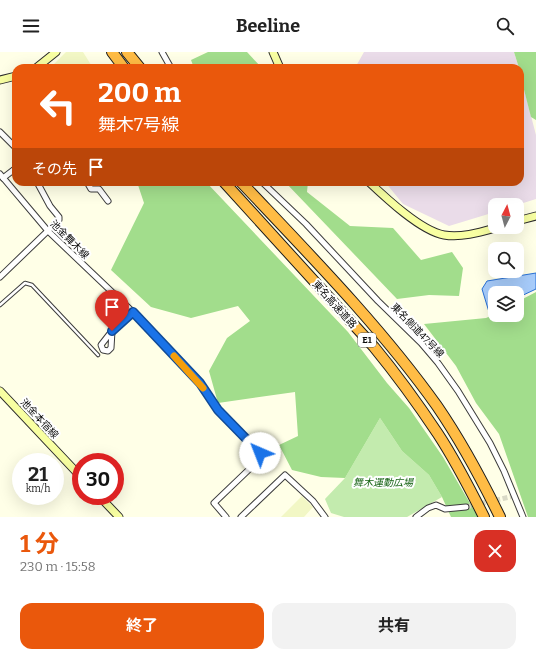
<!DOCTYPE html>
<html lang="ja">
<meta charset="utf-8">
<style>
:root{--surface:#fff;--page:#f2f2f2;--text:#222;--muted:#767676;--accent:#ea580c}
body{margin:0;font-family:Bitter,"Noto Sans JP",serif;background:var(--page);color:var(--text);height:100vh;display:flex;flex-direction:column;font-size:15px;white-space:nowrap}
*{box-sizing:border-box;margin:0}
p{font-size:13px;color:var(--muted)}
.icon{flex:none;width:22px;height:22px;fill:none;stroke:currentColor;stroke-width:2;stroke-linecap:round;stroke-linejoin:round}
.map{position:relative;height:465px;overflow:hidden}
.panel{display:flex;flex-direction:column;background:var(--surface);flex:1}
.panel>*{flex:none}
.banner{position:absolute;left:12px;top:12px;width:512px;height:122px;border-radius:12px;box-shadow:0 4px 16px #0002;background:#ea580c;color:#fff;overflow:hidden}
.needle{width:26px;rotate:6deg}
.fabs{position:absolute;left:488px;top:146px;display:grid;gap:8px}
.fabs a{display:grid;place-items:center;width:36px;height:36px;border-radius:8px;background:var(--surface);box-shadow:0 4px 16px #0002;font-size:20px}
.speed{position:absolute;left:12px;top:401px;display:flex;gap:8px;font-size:20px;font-weight:700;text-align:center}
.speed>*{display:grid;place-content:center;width:52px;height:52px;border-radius:50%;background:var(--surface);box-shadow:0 4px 16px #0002;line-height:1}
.speed small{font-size:10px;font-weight:400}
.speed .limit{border:6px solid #d22;background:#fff;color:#111}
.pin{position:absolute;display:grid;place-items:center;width:34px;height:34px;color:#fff;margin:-41px -17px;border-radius:50% 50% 50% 0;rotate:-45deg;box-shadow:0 0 4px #0007}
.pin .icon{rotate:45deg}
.me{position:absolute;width:44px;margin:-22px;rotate:316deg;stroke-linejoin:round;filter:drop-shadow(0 0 3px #0008)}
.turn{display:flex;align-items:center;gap:14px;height:84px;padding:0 20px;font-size:18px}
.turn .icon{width:52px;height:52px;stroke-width:2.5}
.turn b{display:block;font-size:28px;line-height:34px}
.then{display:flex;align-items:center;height:38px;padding:0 20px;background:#0003;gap:8px;font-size:15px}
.round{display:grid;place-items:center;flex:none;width:42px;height:42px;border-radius:12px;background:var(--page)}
.overview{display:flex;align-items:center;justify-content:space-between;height:68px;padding:0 20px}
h1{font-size:24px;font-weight:700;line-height:30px;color:var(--accent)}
.cta{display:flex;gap:8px;margin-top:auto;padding:8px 20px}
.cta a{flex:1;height:46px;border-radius:12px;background:var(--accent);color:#fff;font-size:16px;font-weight:700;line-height:46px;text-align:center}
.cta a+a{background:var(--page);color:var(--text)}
header{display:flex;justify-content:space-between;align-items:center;height:52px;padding:0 20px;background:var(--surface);font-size:18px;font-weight:700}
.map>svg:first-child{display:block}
.industrial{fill:#eadce9}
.farmland{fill:#f2f7c5}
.green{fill:#c3ebae}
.forest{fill:#a2dd8c}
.water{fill:#a7ccfb;stroke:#2971d7}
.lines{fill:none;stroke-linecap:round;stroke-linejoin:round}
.street-tunnel{stroke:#dadac6;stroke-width:5;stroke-dasharray:5 2.5;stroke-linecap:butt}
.lane-casing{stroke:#3d3d3d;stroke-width:4.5}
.street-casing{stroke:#3d3d3d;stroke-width:7}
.secondary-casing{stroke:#2c2c2c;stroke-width:9}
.highway-casing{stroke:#1b1b1b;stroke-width:12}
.lane{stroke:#fff;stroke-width:2.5}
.street{stroke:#fff;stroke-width:5}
.secondary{stroke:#f8ffa2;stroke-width:7}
.highway{stroke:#ffbc45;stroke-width:10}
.route-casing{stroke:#114b97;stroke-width:10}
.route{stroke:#1a73e8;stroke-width:7}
.slow{stroke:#f59e0b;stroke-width:7}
.labels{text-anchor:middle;stroke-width:4;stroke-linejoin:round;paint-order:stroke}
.shield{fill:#fff;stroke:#545454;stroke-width:1}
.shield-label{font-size:9px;font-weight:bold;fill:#0a0a0a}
.street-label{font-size:10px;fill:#0a0a0a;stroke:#fff}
.park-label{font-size:10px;font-style:italic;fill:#196517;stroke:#fff}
</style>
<header><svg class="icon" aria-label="menu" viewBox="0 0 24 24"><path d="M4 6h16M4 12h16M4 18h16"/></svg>Beeline<svg class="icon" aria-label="search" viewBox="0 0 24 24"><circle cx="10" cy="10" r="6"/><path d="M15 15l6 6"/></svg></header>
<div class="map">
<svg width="536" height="465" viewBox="0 0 536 465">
<rect width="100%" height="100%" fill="#ffffe7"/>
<!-- industrial -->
<g class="industrial">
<polygon points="364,0 514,0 519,16 355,16"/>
<polygon points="520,22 536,83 536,147 517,153 495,153 495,160 449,174 403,152 385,130 520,130"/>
</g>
<!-- farmland -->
<g class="farmland">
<polygon points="66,0 83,0 93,16 50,16"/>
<polygon points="302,444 313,455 304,465 281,465"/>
</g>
<!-- green -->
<polygon class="green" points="380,366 402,399 429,423 442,445 407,465 344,465 331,461 325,447 345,426"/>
<!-- forest -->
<g class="forest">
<polygon points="208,0 247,0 260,14 260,16 194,16 191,8"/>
<polygon points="514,0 536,0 536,68 531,65 520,22 520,16 519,16"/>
<polygon points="137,130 206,130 348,280 387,331 409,356 443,405 478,465 451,465 442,445 429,423 402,399 380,366 345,426 321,425 292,418 279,393 298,384 295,340 218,351 209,319 227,286 250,269 238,254 191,266 151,255 111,218 144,151"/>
<polygon points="285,130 308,130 307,140 350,174 393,176 421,208 452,200 463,216 459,244 429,243 397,247"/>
<polygon points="536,240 536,465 528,465 499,382 476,351 456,314 424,272 486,266 495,262 495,263 517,263 517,250"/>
</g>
<!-- water -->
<polygon class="water" points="536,221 536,237 517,246 517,241 495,241 495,257 489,260 482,237 487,229"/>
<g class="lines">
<!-- street-tunnel -->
<polyline class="street-tunnel" points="466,455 514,444"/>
<!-- lane casing -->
<g class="lane-casing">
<polyline id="lane" points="0,253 25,231 32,233 98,303"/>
</g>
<!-- street casing -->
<g class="street-casing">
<g id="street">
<polyline points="162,0 171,16"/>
<polyline points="0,80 16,96"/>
<polyline points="0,122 48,179 133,260 200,331 218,358 260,401 262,405 214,451 226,465"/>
<polyline points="3,126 16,116"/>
<polyline points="87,130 91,137 99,137 108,149"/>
<polyline points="262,130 306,172 378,249 421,291 438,311 458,339 490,391 504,419 523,465"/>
<polyline points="0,225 59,168 59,165 50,154 37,130"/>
<polygon points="112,279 111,296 108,299 103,298 101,293"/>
<polyline points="112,279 133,260"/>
<polyline points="241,465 285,423 313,449 325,465"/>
<polyline points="416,465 428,456 436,453 445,457 466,455"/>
</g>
</g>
<!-- secondary casing -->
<g class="secondary-casing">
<g id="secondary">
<polyline points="273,0 280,16"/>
<polyline points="36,16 56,0"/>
<polyline points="0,28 16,24"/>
<path d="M369 130C386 146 421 179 444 183 462 186 481 180 499 175"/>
<polyline points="517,169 536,164"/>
<polyline points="0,339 81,425"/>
<polyline points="99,444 119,465"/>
</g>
</g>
<!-- highway casing -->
<g class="highway-casing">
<g id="highway">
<polyline points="112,0 124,16"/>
<polyline points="127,0 140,16"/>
<path d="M224 130 374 295C397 323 418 352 438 382 455 408 470 437 484 465"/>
<path d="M241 130C308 201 380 274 437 354 461 389 481 426 500 465"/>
</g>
</g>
<!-- lane -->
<use href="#lane" class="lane"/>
<!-- street -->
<use href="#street" class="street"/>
<!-- secondary -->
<use href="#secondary" class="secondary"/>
<!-- highway -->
<use href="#highway" class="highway"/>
</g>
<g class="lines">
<!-- route casing -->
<g class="route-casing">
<polyline id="route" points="112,279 133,260 200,331 218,358 260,401"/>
</g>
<!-- route -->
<use href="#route" class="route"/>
<!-- slow -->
<polyline class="slow" points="174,304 203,336"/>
</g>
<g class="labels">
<!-- shield labels -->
<rect class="shield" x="358" y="281" width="18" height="14" rx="3"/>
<g class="shield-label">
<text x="367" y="291">E1</text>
</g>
<!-- street labels -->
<g class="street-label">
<text transform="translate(70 187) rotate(45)" y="4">池金舞木線</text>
<text transform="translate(335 252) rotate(48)" y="4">東名高速道路</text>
<text transform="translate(418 278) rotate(46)" y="4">東名側道47号線</text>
<text transform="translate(40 366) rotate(47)" y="4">池金本宿線</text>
</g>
<!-- park labels -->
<g class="park-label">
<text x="383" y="434">舞木運動広場</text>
</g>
</g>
</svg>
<div class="fabs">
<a><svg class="needle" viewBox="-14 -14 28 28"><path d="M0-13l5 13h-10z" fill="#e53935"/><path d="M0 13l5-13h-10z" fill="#767676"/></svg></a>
<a><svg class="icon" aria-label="search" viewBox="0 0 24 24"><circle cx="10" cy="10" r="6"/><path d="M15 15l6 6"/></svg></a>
<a><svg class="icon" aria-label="layers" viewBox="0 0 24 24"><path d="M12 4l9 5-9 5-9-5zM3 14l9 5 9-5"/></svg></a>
</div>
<div class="speed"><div>21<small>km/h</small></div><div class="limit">30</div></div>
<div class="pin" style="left:112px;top:279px;background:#d93025"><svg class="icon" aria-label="arrive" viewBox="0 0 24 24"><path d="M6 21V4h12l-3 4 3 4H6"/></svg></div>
<svg class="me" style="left:260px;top:401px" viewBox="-20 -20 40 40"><circle r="19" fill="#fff"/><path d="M0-13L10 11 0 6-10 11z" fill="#1a73e8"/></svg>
<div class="banner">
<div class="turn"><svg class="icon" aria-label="left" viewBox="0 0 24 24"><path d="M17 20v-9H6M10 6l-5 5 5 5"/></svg><div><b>200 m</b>舞木7号線</div></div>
<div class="then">その先<svg class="icon" aria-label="arrive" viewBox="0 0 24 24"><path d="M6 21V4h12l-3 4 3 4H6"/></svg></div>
</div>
</div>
<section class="panel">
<div class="overview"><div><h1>1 分</h1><p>230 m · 15:58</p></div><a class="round" style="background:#d93025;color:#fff"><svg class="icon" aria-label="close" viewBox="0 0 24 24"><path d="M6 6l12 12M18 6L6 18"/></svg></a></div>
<div class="cta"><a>終了</a><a>共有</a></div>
</section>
